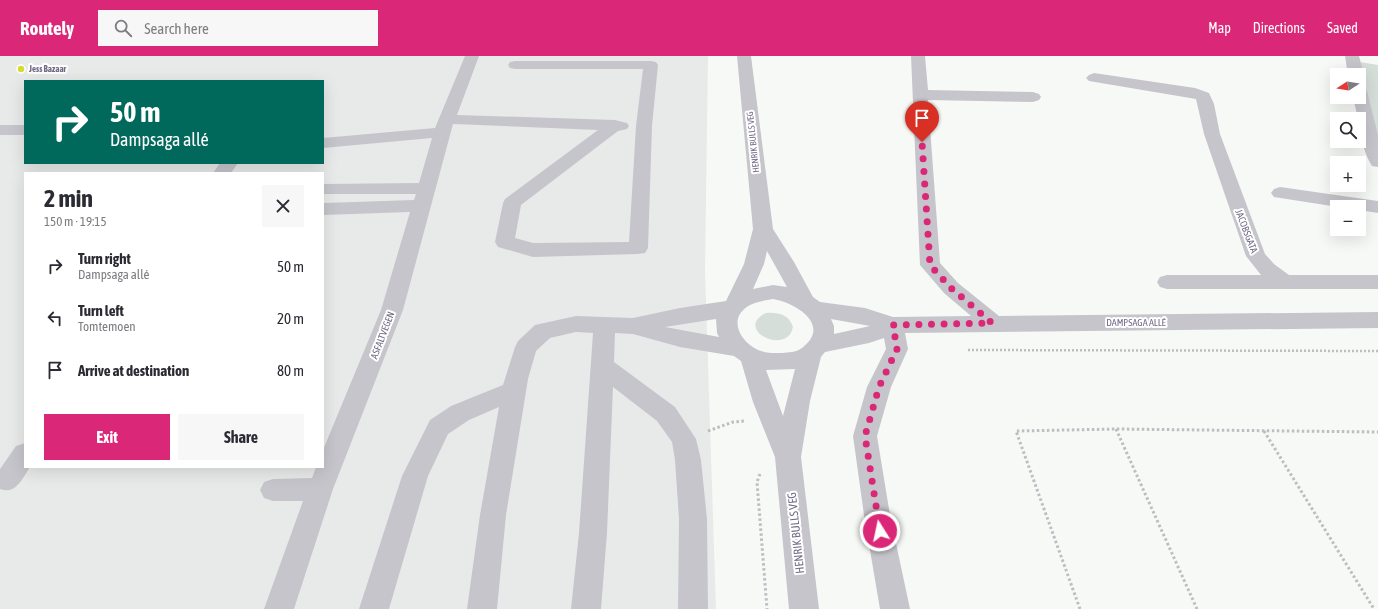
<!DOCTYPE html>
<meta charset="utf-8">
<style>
:root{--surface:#fff;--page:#f7f7f7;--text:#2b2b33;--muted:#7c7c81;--accent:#db2777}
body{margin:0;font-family:"Asap Condensed",sans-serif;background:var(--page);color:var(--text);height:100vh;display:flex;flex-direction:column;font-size:15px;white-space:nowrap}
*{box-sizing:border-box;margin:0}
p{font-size:13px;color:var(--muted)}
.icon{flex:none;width:22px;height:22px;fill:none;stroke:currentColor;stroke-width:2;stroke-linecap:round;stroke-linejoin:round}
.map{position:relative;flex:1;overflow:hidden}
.sheet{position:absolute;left:24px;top:116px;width:300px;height:296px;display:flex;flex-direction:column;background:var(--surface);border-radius:0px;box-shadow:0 4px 16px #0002}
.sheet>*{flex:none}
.guide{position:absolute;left:24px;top:24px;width:300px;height:84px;border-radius:0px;box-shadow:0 4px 16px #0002;background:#00695c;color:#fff;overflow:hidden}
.needle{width:26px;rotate:258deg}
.controls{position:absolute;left:1330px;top:12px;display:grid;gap:8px}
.controls a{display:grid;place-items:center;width:36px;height:36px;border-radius:0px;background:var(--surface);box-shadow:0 4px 16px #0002;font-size:20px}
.pin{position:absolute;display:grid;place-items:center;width:34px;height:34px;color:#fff;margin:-41px -17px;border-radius:50% 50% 50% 0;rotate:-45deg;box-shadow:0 0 4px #0007}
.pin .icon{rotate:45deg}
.me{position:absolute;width:44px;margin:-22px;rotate:350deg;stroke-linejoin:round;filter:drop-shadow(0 0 3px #0008)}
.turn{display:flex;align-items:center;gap:14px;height:84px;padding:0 20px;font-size:18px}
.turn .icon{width:52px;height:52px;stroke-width:2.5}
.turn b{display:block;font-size:28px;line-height:34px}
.round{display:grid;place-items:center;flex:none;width:42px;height:42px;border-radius:0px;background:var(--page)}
.headline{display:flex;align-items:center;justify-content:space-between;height:68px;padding:0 20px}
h1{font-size:24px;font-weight:700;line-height:30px}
.cta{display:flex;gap:8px;margin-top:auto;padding:8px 20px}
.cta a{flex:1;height:46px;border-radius:0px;background:var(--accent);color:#fff;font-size:16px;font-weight:700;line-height:46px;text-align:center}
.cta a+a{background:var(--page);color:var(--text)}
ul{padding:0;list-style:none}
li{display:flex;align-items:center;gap:12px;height:52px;padding:0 20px}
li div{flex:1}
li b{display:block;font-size:15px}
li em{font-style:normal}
header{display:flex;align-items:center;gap:24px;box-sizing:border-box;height:56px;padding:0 20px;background:var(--accent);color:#fff}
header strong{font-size:19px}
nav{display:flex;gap:22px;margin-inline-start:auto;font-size:14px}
.search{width:280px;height:36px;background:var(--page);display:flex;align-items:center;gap:10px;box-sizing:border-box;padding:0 14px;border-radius:0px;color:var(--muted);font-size:15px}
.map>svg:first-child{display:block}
.built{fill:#e8eaea;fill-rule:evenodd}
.green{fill:#d6deda}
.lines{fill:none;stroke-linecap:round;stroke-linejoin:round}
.path-far1{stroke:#bebdc2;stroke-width:2.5;stroke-dasharray:2 2;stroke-linecap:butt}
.path{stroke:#bebdc2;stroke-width:3;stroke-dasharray:2.5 2.5;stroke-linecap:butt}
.minor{fill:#c7c5cc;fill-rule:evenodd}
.route{stroke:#db2777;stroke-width:7;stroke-dasharray:0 12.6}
.poi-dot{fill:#d4dc34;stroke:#fff;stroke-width:1.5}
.labels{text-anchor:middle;stroke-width:4;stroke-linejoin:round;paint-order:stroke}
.far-poi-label{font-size:9px;font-weight:bold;fill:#716986;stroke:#fff;text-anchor:start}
.far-street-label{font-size:9px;fill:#716986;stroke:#fff}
.street-label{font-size:10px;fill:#716986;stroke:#fff}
.near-street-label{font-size:12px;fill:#716986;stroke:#fff}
</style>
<header>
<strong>Routely</strong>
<div class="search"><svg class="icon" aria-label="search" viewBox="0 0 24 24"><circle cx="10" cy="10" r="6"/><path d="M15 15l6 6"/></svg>Search here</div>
<nav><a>Map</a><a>Directions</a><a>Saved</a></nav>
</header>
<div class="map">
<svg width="1378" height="553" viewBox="0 0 1378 553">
<rect width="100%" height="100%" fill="#f7f9f7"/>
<!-- built -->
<path class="built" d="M0 0H708L705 215 716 553H0ZM25 25H323V107H25ZM25 117H323V411H25Z"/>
<!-- green -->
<g class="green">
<polygon points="1348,4 1378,9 1378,85 1359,41 1359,19"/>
<path d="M766 257C777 256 789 258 793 271 787 301 733 273 766 257Z"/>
</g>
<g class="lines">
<!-- path-far1 -->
<polyline class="path-far1" points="968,294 1378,295"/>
<!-- path -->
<g class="path">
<polyline points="1116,373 1197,553"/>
<polyline points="708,375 733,366 745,365"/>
<polyline points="1264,375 1374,553"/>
<polyline points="760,418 757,426 767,553"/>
<polyline points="1080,553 1016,375 1116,373 1378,376"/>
</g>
<!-- minor -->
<g class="minor">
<polygon points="465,0 479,0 457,59 615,64 627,67 629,70 627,73 618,75 521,149 515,182 533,187 629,186 636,70 643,13 515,13 510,12 508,9 510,6 515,5 651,5 656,6 658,9 652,70 648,192 645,197 638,198 533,201 498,191 495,186 503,147 505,143 598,74 453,68 403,254 333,433 294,553 264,553 303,445 273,445 264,442 260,434 264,426 273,423 312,422 316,411 323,411 323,394 381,254 410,156 323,159 323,147 414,144 416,138 323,138 323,128 419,127 432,82 323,92 323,82 435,72"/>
<path d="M737 0H751L773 173 794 206 813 241 820 246 865 252 893 261 971 260 944 237 920 209 911 0H925L928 34 1033 36 1039 38 1041 41 1039 44 1033 46 928 44 940 207 958 227 999 260 1378 256V272L905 277 908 293 891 331 877 380 890 459 910 553H880L864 459 853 380 867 331 886 293 884 282 869 287 825 296 821 301 810 345 801 401 819 553H789L775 401 753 346 741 305 734 300 680 291 633 278 615 277 614 306 675 351 696 383 701 404 707 463 708 553H678L679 463 675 404 672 386 657 365 613 331 607 477 601 553H571L579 477 593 277 576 276 550 282 536 295 528 323 506 459 497 553H467L480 459 499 351 469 364 448 378 428 420 389 553H359L402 420 430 364 451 350 503 329 515 291 518 285 535 269 576 260 633 262 680 252 726 245 744 208 753 173ZM767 195 787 231 773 229 753 233 764 208ZM773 243C796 247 832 269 802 292 795 297 789 296 782 297 773 297 765 297 758 294 736 283 727 257 755 247 761 245 767 244 773 243ZM716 263 717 277 719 281 665 271ZM831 263 870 270 834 278V270ZM795 313 783 360 766 314Z"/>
<polygon points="1345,0 1359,0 1364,19 1361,22 1359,23 1359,19 1348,19"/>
<polygon points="1094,17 1195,32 1209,37 1214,48 1220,78 1265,198 1274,208 1289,219 1378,219 1378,233 1167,233 1160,231 1157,226 1160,221 1167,219 1261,219 1246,200 1204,78 1196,43 1089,25 1086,22 1089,19"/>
<path d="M1359 30 1364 32 1367 35 1378 79V111L1372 110C1364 98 1359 77 1359 63H1358L1353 41H1359Z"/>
<rect x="0" y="69" width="25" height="10"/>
<polygon points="220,107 238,107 231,117 213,117"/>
<polygon points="1280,131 1378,145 1378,157 1359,154 1359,151 1338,151 1274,141 1271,137 1274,133"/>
<path d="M25 387V411H30C22 423 16 439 0 433V413L16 390Z"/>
</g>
</g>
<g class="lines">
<!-- route -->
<polyline class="route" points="880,475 865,380 879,331 897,293 893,269 992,267 951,232 930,209 922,86"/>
</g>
<!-- markers -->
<circle class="poi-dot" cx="21" cy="13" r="4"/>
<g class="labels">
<!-- far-poi labels -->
<g class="far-poi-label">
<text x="29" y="16">Jess Bazaar</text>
</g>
<!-- far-street labels -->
<g class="far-street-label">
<text transform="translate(753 86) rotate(-96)" y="3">HENRIK BULLS VEG</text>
</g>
<!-- street labels -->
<g class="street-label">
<text transform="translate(1247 175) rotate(69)" y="4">JACOBSGATA</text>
<text x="1136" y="270">DAMPSAGA ALLÉ</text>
<text transform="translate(382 279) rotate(-69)" y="4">ASFALTVEGEN</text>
</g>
<!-- near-street labels -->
<g class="near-street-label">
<text transform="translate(796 477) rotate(-96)" y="4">HENRIK BULLS VEG</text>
</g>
</g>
</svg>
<div class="controls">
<a><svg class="needle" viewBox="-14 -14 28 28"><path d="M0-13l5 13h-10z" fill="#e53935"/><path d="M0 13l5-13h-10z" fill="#7c7c81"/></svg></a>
<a><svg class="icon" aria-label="search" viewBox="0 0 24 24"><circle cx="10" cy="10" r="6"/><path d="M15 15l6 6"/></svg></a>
<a>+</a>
<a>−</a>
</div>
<div class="pin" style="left:922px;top:86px;background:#d93025"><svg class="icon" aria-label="arrive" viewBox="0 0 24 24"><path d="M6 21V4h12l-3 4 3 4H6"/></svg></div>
<svg class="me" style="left:880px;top:475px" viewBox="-20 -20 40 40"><circle r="17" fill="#db2777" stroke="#fff" stroke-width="3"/><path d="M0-11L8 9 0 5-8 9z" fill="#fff"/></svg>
<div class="guide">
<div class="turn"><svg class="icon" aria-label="right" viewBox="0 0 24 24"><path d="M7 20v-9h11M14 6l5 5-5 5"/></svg><div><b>50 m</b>Dampsaga allé</div></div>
</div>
<section class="sheet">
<div class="headline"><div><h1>2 min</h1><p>150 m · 19:15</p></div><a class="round"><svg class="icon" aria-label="close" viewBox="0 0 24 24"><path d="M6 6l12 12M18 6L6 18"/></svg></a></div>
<ul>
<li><svg class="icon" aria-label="right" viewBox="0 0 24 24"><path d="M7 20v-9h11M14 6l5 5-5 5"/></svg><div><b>Turn right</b><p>Dampsaga allé</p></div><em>50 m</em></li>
<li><svg class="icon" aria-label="left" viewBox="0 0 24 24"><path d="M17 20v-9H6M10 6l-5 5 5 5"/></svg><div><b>Turn left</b><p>Tomtemoen</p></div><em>20 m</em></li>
<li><svg class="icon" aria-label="arrive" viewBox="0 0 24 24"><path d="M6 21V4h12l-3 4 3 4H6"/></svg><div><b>Arrive at destination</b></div><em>80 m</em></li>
</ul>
<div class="cta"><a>Exit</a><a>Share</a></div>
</section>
</div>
